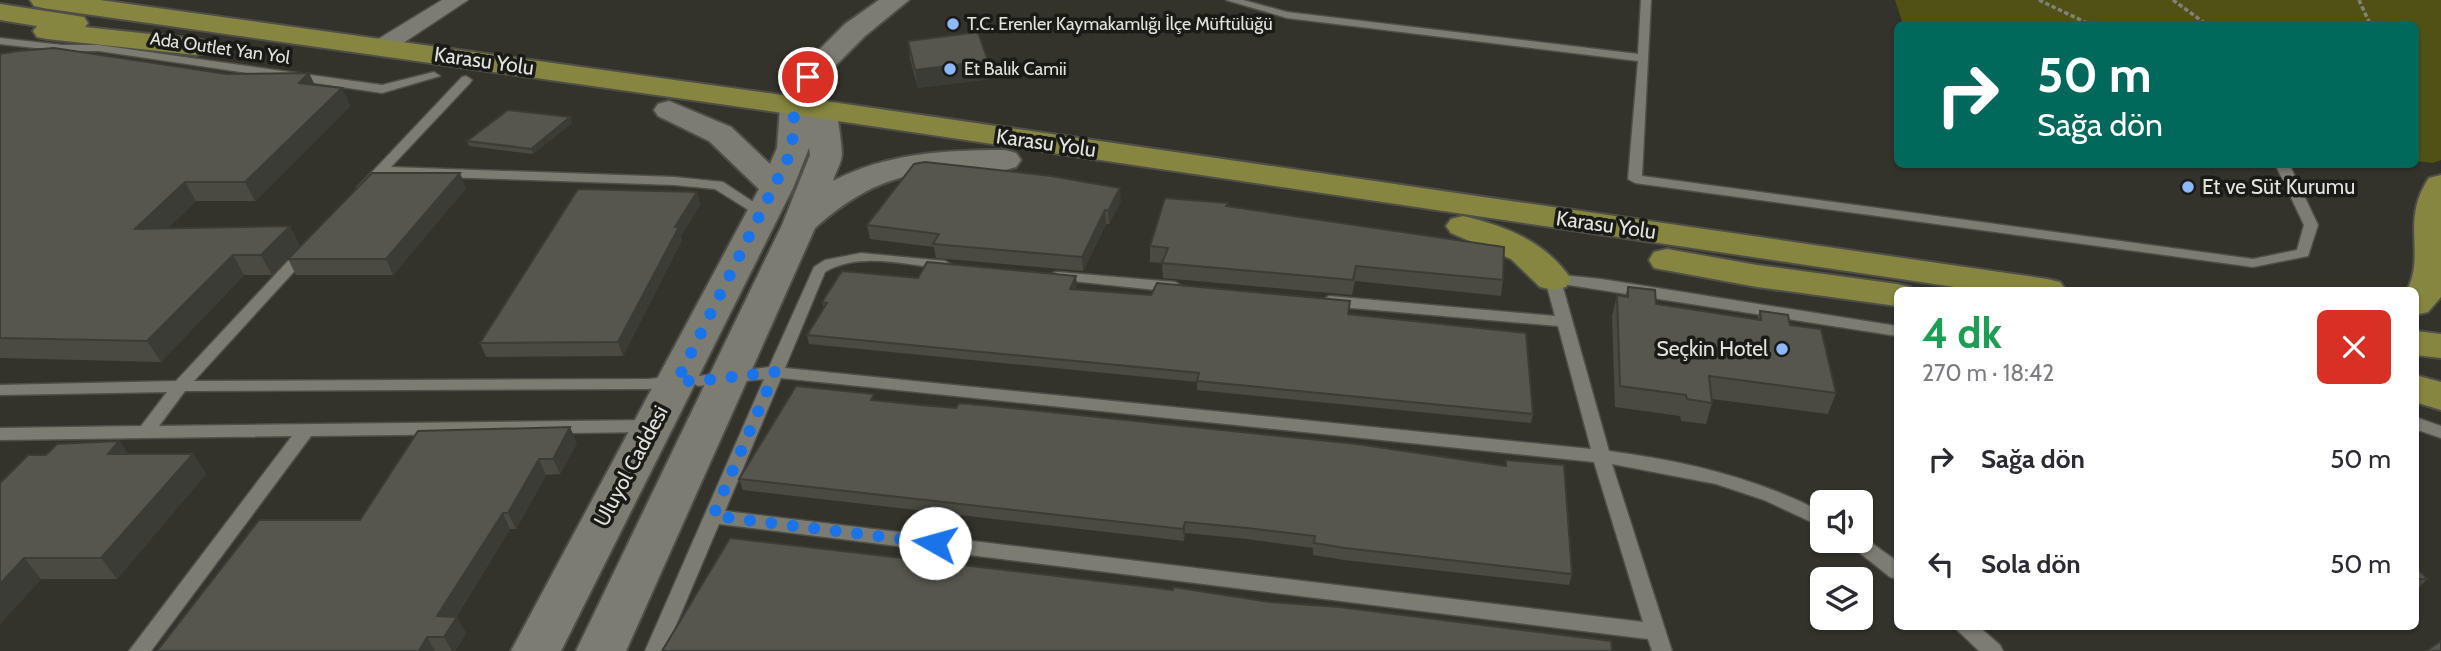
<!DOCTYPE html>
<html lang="tr">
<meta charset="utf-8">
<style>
:root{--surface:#fff;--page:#f7f7f7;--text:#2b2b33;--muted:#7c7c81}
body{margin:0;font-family:Cabin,sans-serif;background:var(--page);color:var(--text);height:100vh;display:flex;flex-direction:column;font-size:26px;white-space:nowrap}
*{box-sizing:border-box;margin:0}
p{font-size:23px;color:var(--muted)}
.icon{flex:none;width:38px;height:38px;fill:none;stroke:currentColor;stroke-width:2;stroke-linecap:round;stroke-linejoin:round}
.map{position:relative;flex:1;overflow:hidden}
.details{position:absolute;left:1894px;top:287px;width:525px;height:343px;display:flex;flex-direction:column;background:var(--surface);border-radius:10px;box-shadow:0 2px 5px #0004}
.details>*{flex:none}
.guide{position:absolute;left:1894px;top:21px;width:525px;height:147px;border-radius:10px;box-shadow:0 2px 5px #0004;background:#00695c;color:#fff;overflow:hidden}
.buttons{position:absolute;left:1810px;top:490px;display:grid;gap:14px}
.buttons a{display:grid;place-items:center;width:63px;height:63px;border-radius:10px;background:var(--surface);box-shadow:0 2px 5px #0004;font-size:35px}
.pin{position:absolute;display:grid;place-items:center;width:60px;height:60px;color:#fff;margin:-30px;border:4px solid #fff;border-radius:50%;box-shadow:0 2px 7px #0007}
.me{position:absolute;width:77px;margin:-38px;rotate:277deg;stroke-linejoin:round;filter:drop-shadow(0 0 5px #0008)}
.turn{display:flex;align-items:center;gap:24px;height:147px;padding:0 28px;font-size:32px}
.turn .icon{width:91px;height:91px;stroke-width:2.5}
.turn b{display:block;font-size:49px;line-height:60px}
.round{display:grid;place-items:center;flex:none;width:74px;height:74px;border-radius:10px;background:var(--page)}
.head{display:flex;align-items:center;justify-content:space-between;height:119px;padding:0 28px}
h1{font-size:42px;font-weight:700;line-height:52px;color:#1e9e55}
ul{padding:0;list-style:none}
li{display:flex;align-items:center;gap:21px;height:105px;padding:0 28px}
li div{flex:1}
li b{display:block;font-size:26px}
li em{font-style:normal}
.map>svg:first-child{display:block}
.green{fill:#525115}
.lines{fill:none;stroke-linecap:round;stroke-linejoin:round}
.service-casing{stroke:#4f4f49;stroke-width:3}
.minor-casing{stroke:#4f4f49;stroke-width:3}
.tertiary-casing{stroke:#4f4f49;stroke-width:4}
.secondary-casing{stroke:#4f4f49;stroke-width:4}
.trunk-casing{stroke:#4f4f49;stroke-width:4}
.path{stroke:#81817b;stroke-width:3.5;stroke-dasharray:4.5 2.5;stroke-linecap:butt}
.service{fill:#7c7c73;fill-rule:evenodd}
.minor{fill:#7c7c73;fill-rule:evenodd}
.tertiary{fill:#7c7c73;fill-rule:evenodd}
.secondary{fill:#7c7c73;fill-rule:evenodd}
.trunk{fill:#868640;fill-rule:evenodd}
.wall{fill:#4a4a43}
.shaded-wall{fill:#3c3c37}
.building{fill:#56564e;stroke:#3c3c37;stroke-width:2}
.route{stroke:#1a73e8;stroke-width:12;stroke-dasharray:0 21.6}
.poi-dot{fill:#8db9fc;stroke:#1a1b17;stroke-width:2.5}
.labels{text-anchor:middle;stroke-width:7;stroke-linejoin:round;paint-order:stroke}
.far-poi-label{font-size:18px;fill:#e3e3de;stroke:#1a1b17;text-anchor:start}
.far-street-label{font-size:18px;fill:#e3e3de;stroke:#1a1b17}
.street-label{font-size:21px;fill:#e3e3de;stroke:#1a1b17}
.poi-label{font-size:21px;fill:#e3e3de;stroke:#1a1b17;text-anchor:start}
</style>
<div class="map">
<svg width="2441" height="651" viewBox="0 0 2441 651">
<rect width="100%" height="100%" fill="#33332c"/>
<!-- green -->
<polygon class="green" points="1895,0 2441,0 2441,160 2433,163 2415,161 2415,24 1903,24"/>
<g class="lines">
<!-- service casing -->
<g class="service-casing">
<g id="service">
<polygon points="1226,0 1243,0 1287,12 1638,54 1641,0 1651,0 1642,176 2253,259 2297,250 2304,225 2277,168 2286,164 2291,168 2318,225 2308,256 2253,267 1635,183 1628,179 1638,61 1287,18"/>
<polygon points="0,38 62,45 99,45 382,85 434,72 440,76 382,93 99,51 62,51 0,44"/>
<polygon points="466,76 472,80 470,83 391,167 675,177 723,182 770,213 768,216 758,216 715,189 675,185 384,175 369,191 359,191 357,188 462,77"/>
<polygon points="306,246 311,247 313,250 311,253 194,381 649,379 675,376 683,381 675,386 649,389 185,391 159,426 651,420 657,422 660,426 657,430 651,432 311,436 151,651 129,651 292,436 0,440 0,428 141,426 167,392 0,395 0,385 176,381 301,247"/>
<path d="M861 253 945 261 952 265 945 269C907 265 859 251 825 272L785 368 1591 449 1558 326 1329 306 1321 301 1329 296 1555 316 1545 279 1553 274 1601 279 1897 326V336L1562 284 1609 451C1683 461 1755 477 1822 512V527L1764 500 1716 484 1612 464 1672 651H1652L1648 639 719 524 665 651H645L764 379 698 386 690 381 698 376 769 367 814 267 825 260ZM781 378 1594 462 1643 622 725 511Z"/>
<polygon points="1058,272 1175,282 1183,287 1175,292 1053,279 1051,276 1053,273"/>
<polygon points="2415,417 2441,426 2441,438 2415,429"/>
<polygon points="1860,535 1897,561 1897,579 1890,577 1851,546 1849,541 1860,541"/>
<polygon points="1953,626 1978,626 2000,645 2003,651 1979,651"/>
</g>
</g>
<!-- minor casing -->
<g class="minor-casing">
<polygon id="minor" points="442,0 468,0 391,51 375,51 371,46 375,41"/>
</g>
<!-- tertiary casing -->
<g class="tertiary-casing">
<polygon id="tertiary" points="879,0 909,0 865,36 821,80 806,112 795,115 784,112 780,106 798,71 845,24"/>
</g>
<!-- secondary casing -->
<g class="secondary-casing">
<path id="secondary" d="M795 97 806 100 810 107 823 101 834 104C837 108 842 146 842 154 842 162 835 173 833 181 886 153 946 150 1005 150L1016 153 1021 160 1016 167 1005 170C921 169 880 171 815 228L626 651H576L782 225 810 155 809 148 793 188 561 651H511L759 189 709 141 658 116 654 110 658 104 669 101 731 127 770 164 777 148 780 106 784 100Z"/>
</g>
<!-- trunk casing -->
<g class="trunk-casing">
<g id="trunk">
<polygon points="30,0 100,0 811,99 2047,279 2060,282 2066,290 1975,290 811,117 43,8 34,6"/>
<polygon points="0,4 84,17 88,23 85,27 196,39 206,41 210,47 206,53 196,55 47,39 37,37 33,31 37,26 0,20"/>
<path d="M2441 175V297L2428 312 2415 315V290H2407C2426 254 2400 220 2429 178Z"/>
<path d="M1463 216C1506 226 1546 242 1571 279L1566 287 1553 290 1540 287 1511 259 1451 233 1446 226 1451 219Z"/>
<polygon points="1667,249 1757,265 1897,284 1910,287 1913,290 1897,290 1897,306 1757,287 1654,268 1649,260 1654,252"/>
<polygon points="2415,331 2441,334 2441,358 2415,355"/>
<polygon points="2415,375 2441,382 2441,410 2415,402"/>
</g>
</g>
<!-- path -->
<g class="path">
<polyline points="2039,0 2089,24"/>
<polyline points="2173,0 2206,24"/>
<polyline points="2359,0 2370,24"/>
</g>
<!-- service -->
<use href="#service" class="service"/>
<!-- minor -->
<use href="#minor" class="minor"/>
<!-- tertiary -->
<use href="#tertiary" class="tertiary"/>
<!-- secondary -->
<use href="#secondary" class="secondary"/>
<!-- trunk -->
<use href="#trunk" class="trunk"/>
</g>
<!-- wall -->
<g class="wall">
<polygon points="908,41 990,79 918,88 910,59"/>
<polygon points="0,54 227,74 309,73 315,85 342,88 350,106 255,201 196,201 168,228 300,246 272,275 244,275 161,362 0,358"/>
<polygon points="570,117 572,123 533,154 469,146 467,141"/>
<polygon points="466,188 393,275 296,275 288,259"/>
<polygon points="697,192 700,205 681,236 682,240 623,356 486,357 480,343"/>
<polygon points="1121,201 1109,224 1106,224 1083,271 936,258 934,247 870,239 867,225"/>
<polygon points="1228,207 1503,280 1501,296 1355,281 1352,295 1163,278 1162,263 1150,262 1150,246"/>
<polygon points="918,278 1077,284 1075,289 1349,314 1533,414 1531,423 1197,390 1197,382 809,344 807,335 824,308 822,302"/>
<polygon points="1628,287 1656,304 1757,319 1760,311 1790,325 1836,393 1828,414 1712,399 1712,403 1706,424 1681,421 1680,416 1615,407 1612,316 1617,295 1625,296"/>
<polygon points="876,400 1505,466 1506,460 1572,574 1569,585 1344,560 1313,555 1313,548 1247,539 1185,533 1184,541 743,490 739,479"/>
<polygon points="119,441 128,454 193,454 206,474 117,579 41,579 0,624 0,483 46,455"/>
<polygon points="577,443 560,474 546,475 516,529 510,529 456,617 466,633 455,651 157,651 360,520"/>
<polygon points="2415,566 2427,579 2416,591 2415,591"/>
</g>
<!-- shaded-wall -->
<g class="shaded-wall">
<polygon points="988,61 990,79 918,88 915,70"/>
<polygon points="309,73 317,91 299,83"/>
<polygon points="342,88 350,106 255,201 245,182"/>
<polygon points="570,117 572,123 533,154 531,149"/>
<polygon points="460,173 466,188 393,275 386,259"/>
<polygon points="185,182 196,201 147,249 135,229"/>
<polygon points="1120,188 1121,201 1109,224 1108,211"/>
<polygon points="697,192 700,205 681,236 682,240 623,356 618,342 675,227"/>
<polygon points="1105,210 1106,224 1083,271 1082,257"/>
<polygon points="290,226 300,246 272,275 261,255"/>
<polygon points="233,255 244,275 161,362 147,341"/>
<polygon points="1076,276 1077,284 1071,297 1070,289"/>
<polygon points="570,427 577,443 560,474 553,459"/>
<polygon points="119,441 133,462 108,454"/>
<polygon points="193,454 206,474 117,579 101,558"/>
<polygon points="539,459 546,475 516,529 508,513"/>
<polygon points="503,513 510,529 446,632 437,616"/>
<polygon points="1185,522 1185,533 1184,541 1183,529"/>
<polygon points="24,558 41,579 0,624 0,584"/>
<polygon points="457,617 466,633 455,651 452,651 444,637"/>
<polygon points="427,637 435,651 419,651"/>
</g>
<!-- building -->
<g class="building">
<polygon points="978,32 988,61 915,70 908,41"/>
<polygon points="54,48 227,74 309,73 299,83 342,88 245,182 185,182 135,229 290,226 261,255 233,255 147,341 0,338 0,54 18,51"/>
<polygon points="508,110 570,117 531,149 467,141"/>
<polygon points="925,162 1051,176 1120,188 1108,211 1105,210 1082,257 933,244 939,234 867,225 914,164"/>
<polygon points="372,173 460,173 386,259 288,259"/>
<polygon points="578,189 697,192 675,227 679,227 618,342 480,343"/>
<polygon points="1165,198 1228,203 1226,206 1504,247 1503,280 1356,266 1353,280 1162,263 1168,248 1150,246"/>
<polygon points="927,262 1076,276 1070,289 1151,295 1157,283 1350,301 1348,314 1526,333 1533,414 1197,381 1199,373 807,335 827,303 822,302 842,271 918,278"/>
<polygon points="1628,287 1655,290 1656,304 1761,320 1760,311 1788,315 1790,325 1821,329 1836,393 1709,376 1712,403 1687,399 1686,395 1620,386 1617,295 1628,297"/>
<polygon points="796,386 874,394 871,400 921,405 956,408 959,403 991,406 1357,444 1506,466 1506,460 1564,465 1572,574 1345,548 1314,543 1315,536 1247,528 1185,522 1183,529 739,479"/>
<polygon points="570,427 553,459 539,459 508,513 503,513 437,616 457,617 444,637 427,637 419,651 157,651 259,520 360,520 418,431"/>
<polygon points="119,441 108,454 193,454 101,558 24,558 0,584 0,483 28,455 46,455 57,444"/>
<polygon points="730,538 1142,586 1173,590 1173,587 1270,602 1339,607 1611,641 1612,651 662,651"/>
<polygon points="2415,566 2427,579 2415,579"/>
<polygon points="2441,641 2441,651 2426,651"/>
</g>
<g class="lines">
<!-- route -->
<path class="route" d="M808 77C795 100 791 122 793 148L677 381H698L775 372 713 516 935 543"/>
</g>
<!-- markers -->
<g class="poi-dot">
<circle cx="953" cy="24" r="7"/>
<circle cx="950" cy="69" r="7"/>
<circle cx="2188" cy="187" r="7"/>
<circle cx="1782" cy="349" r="7"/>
</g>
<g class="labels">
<!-- far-poi labels -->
<g class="far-poi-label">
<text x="967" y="30">T.C. Erenler Kaymakamlığı İlçe Müftülüğü</text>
<text x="964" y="75">Et Balık Camii</text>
</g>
<!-- far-street labels -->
<g class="far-street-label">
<text transform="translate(220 48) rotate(8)" y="6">Ada Outlet Yan Yol</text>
</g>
<!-- street labels -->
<g class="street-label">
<text transform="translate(484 61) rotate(8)" y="7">Karasu Yolu</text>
<text transform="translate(1046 143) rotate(8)" y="7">Karasu Yolu</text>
<text transform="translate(1606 225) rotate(8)" y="7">Karasu Yolu</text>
<text transform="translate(631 466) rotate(-62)" y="7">Uluyol Caddesi</text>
</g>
<!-- poi labels -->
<g class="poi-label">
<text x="2202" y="194">Et ve Süt Kurumu</text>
<text x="1768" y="356" text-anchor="end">Seçkin Hotel</text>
</g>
</g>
</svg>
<div class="buttons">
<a><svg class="icon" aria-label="sound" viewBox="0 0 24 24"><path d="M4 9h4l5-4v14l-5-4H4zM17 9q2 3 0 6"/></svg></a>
<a><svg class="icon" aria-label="layers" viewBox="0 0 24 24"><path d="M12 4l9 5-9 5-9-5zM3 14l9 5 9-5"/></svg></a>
</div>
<div class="pin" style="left:808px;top:77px;background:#d93025"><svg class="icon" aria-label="arrive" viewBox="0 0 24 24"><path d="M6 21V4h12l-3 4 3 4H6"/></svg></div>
<svg class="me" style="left:935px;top:543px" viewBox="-20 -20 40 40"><circle r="19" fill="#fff"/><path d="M0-13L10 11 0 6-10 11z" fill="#1a73e8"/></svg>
<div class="guide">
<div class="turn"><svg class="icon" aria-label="right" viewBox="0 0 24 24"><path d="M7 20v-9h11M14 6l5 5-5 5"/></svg><div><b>50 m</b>Sağa dön</div></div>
</div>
<section class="details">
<div class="head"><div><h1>4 dk</h1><p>270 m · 18:42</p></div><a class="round" style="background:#d93025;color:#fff"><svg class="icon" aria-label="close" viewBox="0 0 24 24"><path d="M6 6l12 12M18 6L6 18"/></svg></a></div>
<ul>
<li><svg class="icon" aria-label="right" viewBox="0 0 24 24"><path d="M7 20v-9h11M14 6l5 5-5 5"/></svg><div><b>Sağa dön</b></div><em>50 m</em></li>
<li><svg class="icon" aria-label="left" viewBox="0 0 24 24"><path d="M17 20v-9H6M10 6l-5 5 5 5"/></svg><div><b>Sola dön</b></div><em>50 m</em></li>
</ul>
</section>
</div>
